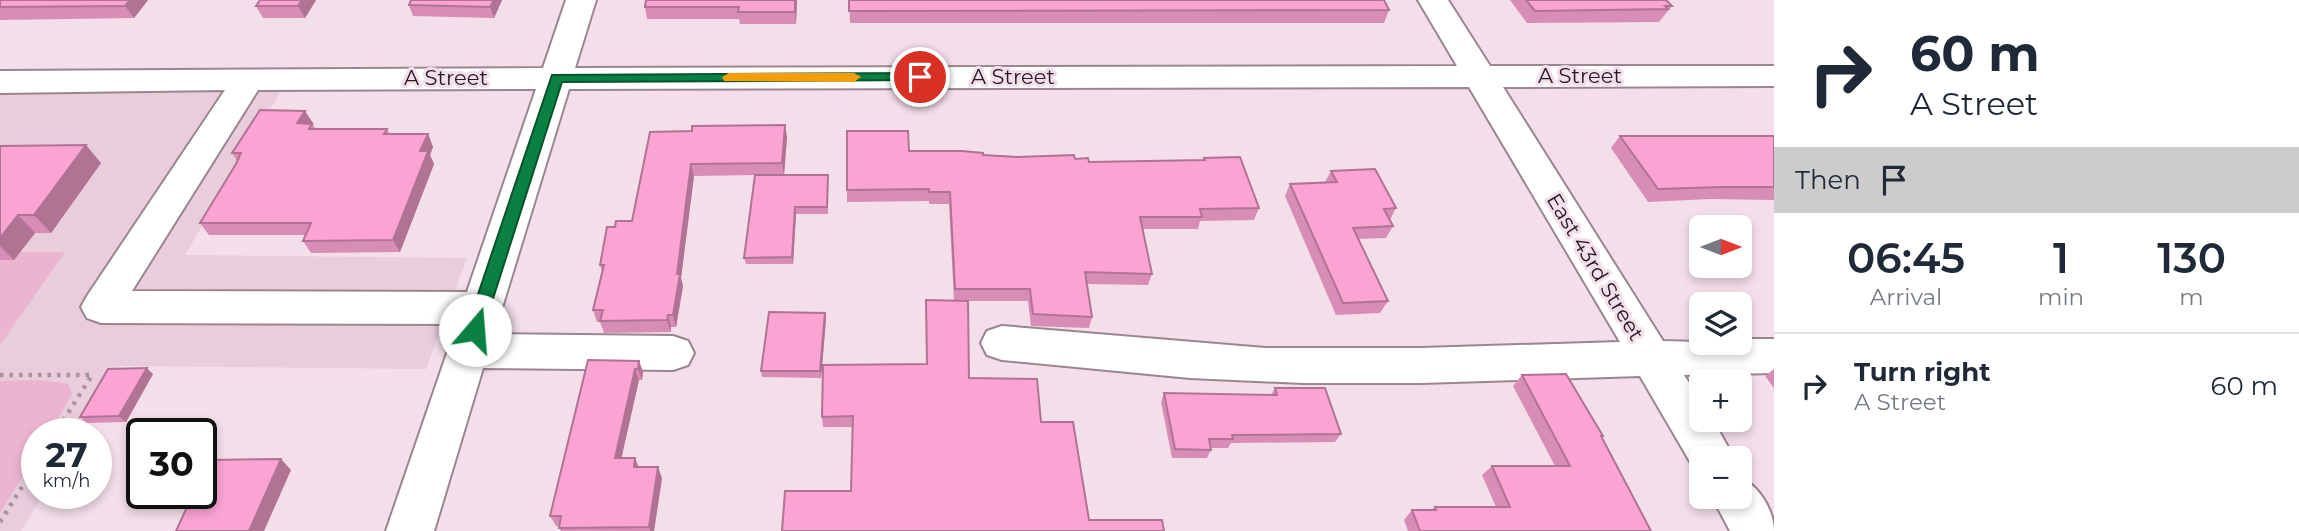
<!DOCTYPE html>
<meta charset="utf-8">
<style>
:root{--surface:#fff;--page:#f6f6f7;--text:#1f2937;--muted:#747a83;--line:#e0e1e3}
body{margin:0;font-family:Montserrat,sans-serif;background:var(--page);color:var(--text);height:100vh;display:flex;flex-direction:column;font-size:26px;white-space:nowrap}
*{box-sizing:border-box;margin:0}
p{font-size:23px;color:var(--muted)}
.icon{flex:none;width:38px;height:38px;fill:none;stroke:currentColor;stroke-width:2;stroke-linecap:round;stroke-linejoin:round}
.map{position:relative;flex:1;overflow:hidden}
.panel{display:flex;flex-direction:column;background:var(--surface);width:525px}
.panel>*{flex:none}
.banner{background:#fff;color:var(--text);overflow:hidden}
.needle{width:46px;rotate:90deg}
.buttons{position:absolute;left:1689px;top:215px;display:grid;gap:14px}
.buttons a{display:grid;place-items:center;width:63px;height:63px;border-radius:10px;background:var(--surface);box-shadow:0 4px 10px #0003;font-size:35px}
.speed{position:absolute;left:21px;top:418px;display:flex;gap:14px;font-size:35px;font-weight:700;text-align:center}
.speed>*{display:grid;place-content:center;width:91px;height:91px;border-radius:50%;background:var(--surface);box-shadow:0 4px 10px #0003;line-height:1}
.speed small{font-size:18px;font-weight:400}
.speed .limit{border:4px solid #111;border-radius:10px;background:#fff;color:#111}
.pin{position:absolute;display:grid;place-items:center;width:60px;height:60px;color:#fff;margin:-30px;border:4px solid #fff;border-radius:50%;box-shadow:0 2px 7px #0007}
.me{position:absolute;width:77px;margin:-38px;rotate:18deg;stroke-linejoin:round;filter:drop-shadow(0 0 5px #0008)}
.turn{display:flex;align-items:center;gap:24px;height:147px;padding:0 21px;font-size:32px}
.turn .icon{width:91px;height:91px;stroke-width:2.5}
.turn b{display:block;font-size:49px;line-height:60px}
.then{display:flex;align-items:center;height:66px;padding:0 21px;background:#0003;gap:14px;font-size:26px}
.eta{display:flex;justify-content:space-evenly;align-items:center;height:119px;text-align:center}
.eta b{font-size:42px;font-weight:600;line-height:49px}
ul{padding:0;list-style:none}
li{display:flex;align-items:center;gap:21px;height:105px;padding:0 21px;border-top:2px solid var(--line)}
li div{flex:1}
li b{display:block;font-size:26px}
li em{font-style:normal}
main{display:flex;flex:1;min-height:0}
.map>svg:first-child{display:block}
.built{fill:#e9cddb}
.green{fill:#ebb4d1}
.lines{fill:none;stroke-linecap:round;stroke-linejoin:round}
.minor-casing{stroke:#9a8690;stroke-width:4}
.path{stroke:#a5959d;stroke-width:4.5;stroke-dasharray:3.5 6;stroke-linecap:butt}
.minor{fill:#fff;fill-rule:evenodd}
.wall{fill:#d88db6}
.shaded-wall{fill:#b07394}
.building{fill:#fba4d4;stroke:#b07394;stroke-width:2}
.route{fill:#0b8043;stroke:#07532c;stroke-width:2}
.slow{fill:#f59e0b}
.labels{text-anchor:middle;stroke-width:6;stroke-linejoin:round;paint-order:stroke}
.street-label{font-size:21px;fill:#231c20;stroke:#f3dee9}
</style>
<main>
<div class="map">
<svg width="1774" height="531" viewBox="0 0 1774 531">
<rect width="100%" height="100%" fill="#f3dee9"/>
<!-- built -->
<polygon class="built" points="288,79 185,255 467,258 426,369 119,366 79,434 37,434 37,494 44,494 21,531 0,531 0,82"/>
<!-- green -->
<g class="green">
<polygon points="20,252 65,252 0,345 0,260 14,260"/>
<polygon points="41,380 68,384 72,394 49,434 37,434 37,454 0,513 0,381"/>
</g>
<g class="lines">
<!-- minor casing -->
<g class="minor-casing">
<g id="minor">
<path d="M566 0H596L575 68 1457 66 1418 0H1448L1490 66H1774V86L1503 87 1663 341 1740 343V339H1774V373L1684 375 1701 401V420H1713L1734 458H1701V474L1696 472 1640 376 1421 383H1303L1190 378 1002 360 987 355 981 343 987 331 1002 326 1265 348H1421L1620 342 1469 87 569 89 494 334 673 336 688 341 694 353 688 365 673 370 483 368 434 531H386L457 324 101 323 87 318 81 307 87 296 225 90 0 93V71L543 68ZM536 89 467 292 132 291 258 90Z"/>
<path d="M1740 478C1759 485 1774 511 1774 531H1730L1712 497H1740Z"/>
</g>
</g>
<!-- path -->
<g class="path">
<polyline points="0,375 92,375 55,434"/>
<polyline points="0,522 37,463"/>
</g>
<!-- minor -->
<use href="#minor" class="minor"/>
</g>
<!-- wall -->
<g class="wall">
<polygon points="0,0 148,0 134,18 0,20"/>
<polygon points="316,0 305,18 263,18 256,6"/>
<polygon points="411,0 502,0 494,18 413,16 409,5"/>
<polygon points="646,0 797,0 796,24 740,24 739,19 647,19 645,7"/>
<polygon points="849,0 1389,10 1384,23 850,23"/>
<polygon points="1510,0 1666,0 1672,6 1659,22 1527,23"/>
<polygon points="313,123 315,129 387,129 390,134 428,134 433,147 430,155 434,164 400,252 311,253 303,241 306,235 209,235 200,223 237,161 232,153"/>
<polygon points="650,132 787,137 784,175 828,175 828,214 796,214 793,264 746,264 744,258 755,175 694,176 681,278 683,286 676,327 671,327 671,332 604,333 600,322 597,322 593,310 602,271 600,265 615,227 632,221"/>
<polygon points="1620,136 1774,136 1774,200 1710,199 1648,202 1611,148"/>
<polygon points="0,146 101,163 51,233 35,233 14,260 0,260"/>
<polygon points="909,151 1075,159 1089,162 1203,160 1204,158 1259,208 1254,220 1200,221 1198,229 1142,229 1152,274 1148,285 1087,284 1092,317 1089,328 1031,326 1028,301 959,301 969,378 1041,422 1089,520 1164,531 851,491 852,427 823,427 822,417 926,364 926,300 954,301 949,204 929,204 929,201 847,202 847,190"/>
<polygon points="1331,171 1396,208 1390,220 1393,226 1386,238 1358,239 1388,301 1380,313 1336,315 1285,196 1290,184 1325,182"/>
<polygon points="826,319 821,378 762,377 761,371"/>
<polygon points="639,361 643,372 642,380 639,380 621,458 635,458 638,467 662,478 654,531 561,531 559,528 559,526 556,526 550,516"/>
<polygon points="1774,369 1774,388 1765,376"/>
<polygon points="153,374 126,422 87,423 80,417"/>
<polygon points="1522,375 1603,436 1602,438 1651,531 1408,531 1404,520 1412,510 1431,510 1435,507 1496,507 1482,475 1492,466 1555,466 1513,386"/>
<polygon points="1275,388 1341,434 1335,442 1231,443 1228,448 1211,448 1211,450 1207,458 1172,458 1161,402 1164,393 1271,395"/>
</g>
<!-- shaded-wall -->
<g class="shaded-wall">
<polygon points="130,0 148,0 134,18 125,6"/>
<polygon points="302,0 316,0 305,18 298,6"/>
<polygon points="494,0 502,0 494,18 490,7"/>
<polygon points="795,0 797,0 796,24 795,12"/>
<polygon points="305,111 313,123 305,136 297,123"/>
<polygon points="785,125 787,137 784,175 782,163"/>
<polygon points="428,134 433,147 430,155 434,164 400,252 393,240 420,151"/>
<polygon points="86,145 101,163 51,233 34,215"/>
<polygon points="691,164 694,176 681,278 683,286 676,327 673,315"/>
<polygon points="795,207 796,214 793,264 792,257"/>
<polygon points="18,215 35,233 14,260 0,246 0,238"/>
<polygon points="825,313 826,319 821,378 820,371"/>
<polygon points="668,315 671,327 671,332 667,320"/>
<polygon points="639,361 643,372 642,380 638,369"/>
<polygon points="147,368 153,374 126,422 119,416"/>
<polygon points="635,369 639,380 619,469 615,458"/>
<polygon points="635,458 639,468 634,467"/>
<polygon points="281,459 291,470 264,531 249,531"/>
<polygon points="658,467 662,478 654,531 650,531 649,527"/>
</g>
<!-- building -->
<g class="building">
<polygon points="0,0 130,0 125,6 0,7"/>
<polygon points="260,0 302,0 298,6 256,6"/>
<polygon points="411,0 494,0 490,7 409,5"/>
<polygon points="646,0 795,0 795,12 738,12 739,7 645,7"/>
<polygon points="849,0 1384,0 1389,10 849,11"/>
<polygon points="1526,0 1666,0 1672,6 1665,6 1668,9 1535,11"/>
<polygon points="260,110 305,111 297,123 312,124 309,129 387,129 384,134 428,134 420,151 428,151 393,240 303,241 311,223 200,223 236,164 241,153 232,153"/>
<polygon points="785,125 782,163 691,164 677,274 680,274 673,315 668,315 667,320 600,321 603,310 593,310 604,265 600,265 607,227 615,227 616,221 632,221 650,132 692,131 692,126"/>
<polygon points="847,131 908,131 909,151 962,151 983,153 983,155 1017,157 1074,155 1075,159 1088,158 1089,162 1205,160 1204,158 1240,157 1259,208 1200,209 1202,217 1140,217 1152,274 1085,272 1092,317 1033,314 1030,289 955,289 950,192 929,192 929,189 847,190"/>
<polygon points="1620,136 1774,136 1774,187 1721,187 1658,189"/>
<polygon points="86,145 34,215 18,215 0,238 0,146"/>
<polygon points="1375,169 1396,208 1384,209 1393,226 1353,228 1388,301 1343,303 1290,184 1337,182 1331,171"/>
<polygon points="755,175 828,175 827,207 795,207 792,257 744,258"/>
<polygon points="926,300 968,301 969,378 1037,379 1041,422 1073,422 1089,520 1162,520 1164,531 782,531 785,491 851,491 853,416 822,417 823,365 927,364"/>
<polygon points="769,312 825,313 820,371 761,371"/>
<polygon points="588,360 639,361 638,369 635,369 615,458 635,458 634,467 658,467 649,527 559,528 561,516 550,516"/>
<polygon points="147,368 119,416 80,417 108,369"/>
<polygon points="1566,374 1603,436 1601,436 1651,531 1420,531 1412,510 1436,510 1435,507 1510,507 1492,466 1570,466 1522,375"/>
<polygon points="1275,388 1325,388 1341,434 1232,435 1233,439 1209,439 1211,450 1175,449 1164,393 1277,395"/>
<polygon points="281,459 249,531 176,531 193,494 201,494 201,477 209,460"/>
</g>
<!-- route -->
<polygon class="route" points="920,73 925,74 925,80 562,82 483,330 481,335 469,335 466,330 552,75"/>
<!-- slow -->
<polygon class="slow" points="729,73 854,73 861,77 854,82 724,81 722,77"/>
<g class="labels">
<!-- street labels -->
<g class="street-label">
<text x="1580" y="83">A Street</text>
<text x="1013" y="84">A Street</text>
<text x="446" y="85">A Street</text>
<text transform="translate(1595 267) rotate(59)" y="7">East 43rd Street</text>
</g>
</g>
</svg>
<div class="buttons">
<a><svg class="needle" viewBox="-14 -14 28 28"><path d="M0-13l5 13h-10z" fill="#e53935"/><path d="M0 13l5-13h-10z" fill="#747a83"/></svg></a>
<a><svg class="icon" aria-label="layers" viewBox="0 0 24 24"><path d="M12 4l9 5-9 5-9-5zM3 14l9 5 9-5"/></svg></a>
<a>+</a>
<a>−</a>
</div>
<div class="speed"><div>27<small>km/h</small></div><div class="limit">30</div></div>
<div class="pin" style="left:920px;top:77px;background:#d93025"><svg class="icon" aria-label="arrive" viewBox="0 0 24 24"><path d="M6 21V4h12l-3 4 3 4H6"/></svg></div>
<svg class="me" style="left:475px;top:330px" viewBox="-20 -20 40 40"><circle r="19" fill="#fff"/><path d="M0-13L10 11 0 6-10 11z" fill="#0b8043"/></svg>
</div>
<section class="panel">
<div class="banner">
<div class="turn"><svg class="icon" aria-label="right" viewBox="0 0 24 24"><path d="M7 20v-9h11M14 6l5 5-5 5"/></svg><div><b>60 m</b>A Street</div></div>
<div class="then">Then<svg class="icon" aria-label="arrive" viewBox="0 0 24 24"><path d="M6 21V4h12l-3 4 3 4H6"/></svg></div>
</div>
<div class="eta">
<div><b>06:45</b><p>Arrival</p></div>
<div><b>1</b><p>min</p></div>
<div><b>130</b><p>m</p></div>
</div>
<ul>
<li><svg class="icon" aria-label="right" viewBox="0 0 24 24"><path d="M7 20v-9h11M14 6l5 5-5 5"/></svg><div><b>Turn right</b><p>A Street</p></div><em>60 m</em></li>
</ul>
</section>
</main>
